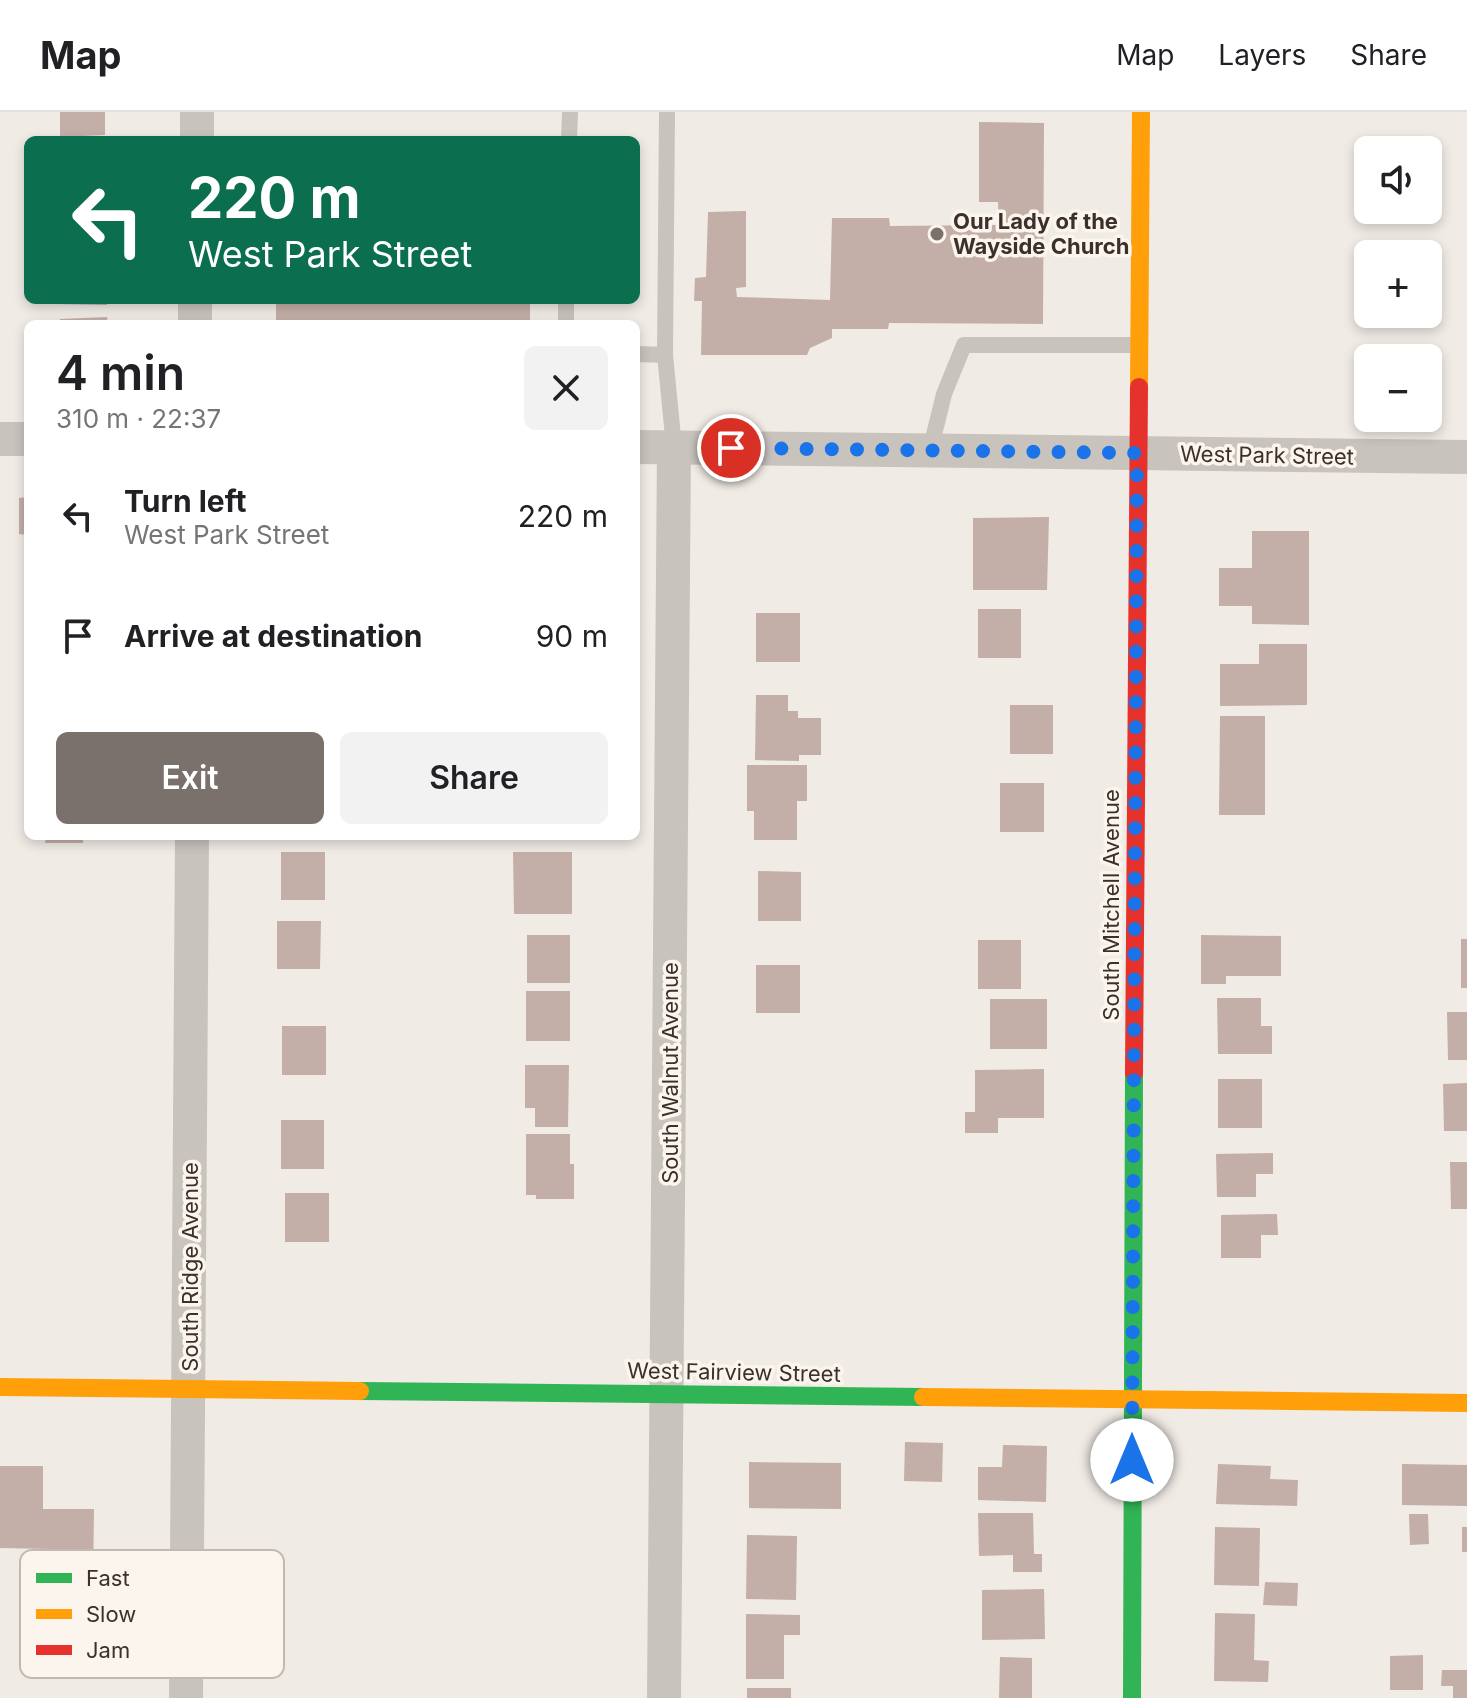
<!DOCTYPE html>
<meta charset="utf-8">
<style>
:root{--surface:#fff;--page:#f2f2f2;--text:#202124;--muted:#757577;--line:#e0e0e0;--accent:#7a716c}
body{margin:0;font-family:Inter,sans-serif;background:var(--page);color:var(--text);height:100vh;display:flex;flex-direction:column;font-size:30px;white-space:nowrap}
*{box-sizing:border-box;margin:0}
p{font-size:26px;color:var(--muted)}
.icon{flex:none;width:44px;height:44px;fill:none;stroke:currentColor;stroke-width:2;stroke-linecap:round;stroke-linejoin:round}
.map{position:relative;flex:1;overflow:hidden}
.details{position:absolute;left:24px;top:208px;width:616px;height:520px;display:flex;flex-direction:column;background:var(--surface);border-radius:12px;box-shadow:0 4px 12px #0003}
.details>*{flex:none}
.guide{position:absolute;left:24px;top:24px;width:616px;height:168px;border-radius:12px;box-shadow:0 4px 12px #0003;background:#0b6e4f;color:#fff;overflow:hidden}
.buttons{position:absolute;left:1354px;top:24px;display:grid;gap:16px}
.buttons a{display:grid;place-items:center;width:88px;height:88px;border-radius:12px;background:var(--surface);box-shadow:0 4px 12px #0003;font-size:40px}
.pin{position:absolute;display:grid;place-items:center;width:68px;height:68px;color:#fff;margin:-34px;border:4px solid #fff;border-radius:50%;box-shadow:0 2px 8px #0007}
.me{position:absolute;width:88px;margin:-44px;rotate:0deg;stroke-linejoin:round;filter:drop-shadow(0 0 6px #0008)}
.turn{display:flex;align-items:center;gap:28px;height:168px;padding:0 32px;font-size:36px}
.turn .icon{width:104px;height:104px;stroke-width:2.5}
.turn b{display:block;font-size:56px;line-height:68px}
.round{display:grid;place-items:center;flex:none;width:84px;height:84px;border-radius:12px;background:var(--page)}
.head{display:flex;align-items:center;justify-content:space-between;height:136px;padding:0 32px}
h1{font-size:48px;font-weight:600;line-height:60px}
.action{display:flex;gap:16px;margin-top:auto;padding:16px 32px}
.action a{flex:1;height:92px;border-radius:12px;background:var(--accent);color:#fff;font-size:32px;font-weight:600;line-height:92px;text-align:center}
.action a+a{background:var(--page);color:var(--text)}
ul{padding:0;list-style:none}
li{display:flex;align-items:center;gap:24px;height:120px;padding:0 32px}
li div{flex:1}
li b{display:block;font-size:30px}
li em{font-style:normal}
header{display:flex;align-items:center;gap:48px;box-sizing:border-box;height:112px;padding:0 40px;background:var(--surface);border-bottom:2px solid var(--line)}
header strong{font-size:38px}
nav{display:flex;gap:44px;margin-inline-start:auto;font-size:28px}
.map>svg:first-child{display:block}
.building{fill:#c3afa7}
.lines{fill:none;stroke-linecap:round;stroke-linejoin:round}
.lane{stroke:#c9c3be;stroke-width:16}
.street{stroke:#c9c3be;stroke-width:34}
.fast{stroke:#30b455;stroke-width:18}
.slow{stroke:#ff9f0a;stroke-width:18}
.jam{stroke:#e5322d;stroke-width:18}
.route{stroke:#1a73e8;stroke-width:14;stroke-dasharray:0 25.2}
.poi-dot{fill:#7a716c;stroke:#fbf5ee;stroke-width:3}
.labels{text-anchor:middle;stroke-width:7;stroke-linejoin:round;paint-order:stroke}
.poi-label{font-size:22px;font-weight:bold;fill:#3b302b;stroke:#fbf5ee;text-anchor:start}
.street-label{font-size:22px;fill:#3b302b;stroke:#fbf5ee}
.key{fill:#fbf5ee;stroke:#c1bab4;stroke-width:2}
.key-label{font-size:22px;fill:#3b302b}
</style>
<header>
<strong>Map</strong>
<nav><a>Map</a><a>Layers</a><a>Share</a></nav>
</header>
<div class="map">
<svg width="1467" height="1586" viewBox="0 0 1467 1586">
<rect width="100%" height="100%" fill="#f0ebe5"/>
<!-- building -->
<g class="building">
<polygon points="60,0 105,0 105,23 60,25"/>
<polygon points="979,10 1044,11 1043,212 889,211 888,217 832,217 832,226 810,236 807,243 701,243 702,189 694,189 695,166 706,165 708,100 746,99 746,175 736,176 737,185 830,188 832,106 889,106 890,114 999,113 998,90 979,90"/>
<polygon points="56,188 107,188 107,193 56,192"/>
<rect x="276" y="188" width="254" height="24"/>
<polygon points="107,205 108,212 60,212 60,207"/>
<polygon points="28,385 28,423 19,422 19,386"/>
<polygon points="1049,405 1047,478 973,478 973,406"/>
<polygon points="1252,419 1309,419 1309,513 1252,512 1252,494 1219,494 1219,456 1252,456"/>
<rect x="978" y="497" width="43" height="49"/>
<rect x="756" y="501" width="44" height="49"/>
<polygon points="1259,532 1307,532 1307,593 1220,594 1220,552 1259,552"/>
<polygon points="756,583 788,583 788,599 798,599 798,606 821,606 821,643 799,643 799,649 755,648"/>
<rect x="1010" y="593" width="43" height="49"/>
<polygon points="1220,604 1265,604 1265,703 1219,703"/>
<polygon points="747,653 807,653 807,689 797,689 797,728 754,728 754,699 747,699"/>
<rect x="1000" y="671" width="44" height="49"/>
<polygon points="46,724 83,724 83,731 45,731"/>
<rect x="281" y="740" width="44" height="48"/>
<polygon points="513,740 572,740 572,802 514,802"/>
<polygon points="758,759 801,760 801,809 758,809"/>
<polygon points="277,809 321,809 320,857 277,857"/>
<rect x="527" y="823" width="43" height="48"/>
<polygon points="1201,823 1281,824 1281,864 1226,864 1226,872 1201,872"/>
<rect x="1461" y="827" width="6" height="49"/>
<rect x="978" y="828" width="43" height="49"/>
<rect x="756" y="853" width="44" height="48"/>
<rect x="526" y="879" width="44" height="50"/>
<polygon points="1217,886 1261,886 1261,914 1272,914 1272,942 1218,942"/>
<rect x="990" y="887" width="57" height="50"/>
<polygon points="1447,900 1467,900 1467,948 1448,948"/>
<rect x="282" y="914" width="44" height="49"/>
<polygon points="525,953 569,953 568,1015 535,1015 535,996 525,996"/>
<polygon points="1044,957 1044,1006 998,1006 998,1021 965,1021 965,1000 975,1000 975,958"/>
<rect x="1218" y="967" width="44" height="49"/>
<polygon points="1467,971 1467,1019 1444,1019 1443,972"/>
<rect x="281" y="1008" width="43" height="49"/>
<polygon points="526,1022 570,1022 570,1052 574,1052 574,1087 536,1087 536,1083 526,1083"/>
<polygon points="1273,1041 1273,1062 1256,1062 1256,1085 1217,1085 1216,1042"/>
<polygon points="1450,1050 1467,1050 1467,1097 1451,1097"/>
<rect x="285" y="1081" width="44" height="49"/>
<polygon points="1277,1102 1278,1123 1261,1123 1261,1146 1221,1146 1221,1103"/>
<polygon points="905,1330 943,1331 942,1370 904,1369"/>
<polygon points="1003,1333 1047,1334 1046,1390 978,1388 978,1355 1002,1355"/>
<polygon points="749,1350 841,1351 841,1397 749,1396"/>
<polygon points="1218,1352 1271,1354 1270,1367 1298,1368 1297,1394 1216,1392"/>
<polygon points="1402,1352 1467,1353 1467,1394 1402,1393"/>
<polygon points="0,1354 43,1354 43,1397 94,1397 93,1470 48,1469 48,1437 0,1436"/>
<polygon points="978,1401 1033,1401 1034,1442 1042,1442 1042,1460 1013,1460 1013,1443 979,1444"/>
<polygon points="1409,1402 1428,1402 1429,1432 1410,1433"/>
<polygon points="1215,1415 1260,1416 1259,1474 1214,1473"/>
<rect x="1462" y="1415" width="5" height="25"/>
<polygon points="747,1423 797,1424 796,1488 746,1487"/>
<polygon points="1265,1470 1298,1471 1297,1494 1263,1493"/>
<polygon points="1044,1477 1045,1527 982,1528 982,1478"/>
<polygon points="1215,1501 1255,1502 1254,1548 1269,1549 1268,1570 1214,1569"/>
<polygon points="746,1502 800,1503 800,1523 784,1523 784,1567 746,1567"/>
<polygon points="1423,1543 1423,1578 1390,1578 1390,1544"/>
<polygon points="1000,1545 1032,1546 1032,1586 999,1586"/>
<polygon points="1442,1558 1467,1558 1467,1586 1453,1586 1453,1574 1441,1574"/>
<rect x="747" y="1576" width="44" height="10"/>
</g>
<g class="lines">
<!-- lane -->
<g class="lane">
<polyline points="667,0 665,243 674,335"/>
<polyline points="569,28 570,0"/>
<polyline points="566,212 566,188"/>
<polyline points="636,242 665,243"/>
<polyline points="930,339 944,282 964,233 1136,233"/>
</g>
<!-- street -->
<g class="street">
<polyline points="197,28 197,0"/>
<polyline points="195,212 195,188"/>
<polyline points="0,327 28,327"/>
<polyline points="636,335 1467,345"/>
<polyline points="186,1586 192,724"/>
<polyline points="664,1586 674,335"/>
</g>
<!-- fast -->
<g class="fast">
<polyline points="360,1279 923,1285"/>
<polyline points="1132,1586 1134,961"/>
</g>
<!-- slow -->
<g class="slow">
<polyline points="1139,275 1141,0"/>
<polyline points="0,1275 360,1279"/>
<polyline points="923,1285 1467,1291"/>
</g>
<!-- jam -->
<polyline class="jam" points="1134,961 1139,275"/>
</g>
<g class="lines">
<!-- route -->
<polyline class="route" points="731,336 1137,341 1132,1348"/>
</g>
<!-- markers -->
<circle class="poi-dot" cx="937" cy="122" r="8"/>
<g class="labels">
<!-- poi labels -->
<g class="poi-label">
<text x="953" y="117">Our Lady of the<tspan x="953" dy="25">Wayside Church</tspan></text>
</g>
<!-- street labels -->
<g class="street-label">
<text transform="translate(1267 343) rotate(1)" y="8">West Park Street</text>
<text transform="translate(1111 793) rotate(-90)" y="8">South Mitchell Avenue</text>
<text transform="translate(670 961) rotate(-90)" y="8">South Walnut Avenue</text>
<text transform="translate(190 1155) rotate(-90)" y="8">South Ridge Avenue</text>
<text transform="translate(734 1260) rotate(1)" y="8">West Fairview Street</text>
</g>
</g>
<!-- legend -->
<rect x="20" y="1438" width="264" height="128" rx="12" class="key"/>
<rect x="36" y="1461" width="36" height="10" fill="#30b455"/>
<rect x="36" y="1497" width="36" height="10" fill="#ff9f0a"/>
<rect x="36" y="1533" width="36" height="10" fill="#e5322d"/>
<g class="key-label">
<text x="86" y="1474">Fast</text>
<text x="86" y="1510">Slow</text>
<text x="86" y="1546">Jam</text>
</g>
</svg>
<div class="buttons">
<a><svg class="icon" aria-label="sound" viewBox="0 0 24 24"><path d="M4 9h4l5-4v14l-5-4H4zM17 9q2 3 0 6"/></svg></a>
<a>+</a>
<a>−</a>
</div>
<div class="pin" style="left:731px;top:336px;background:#d93025"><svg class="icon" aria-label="arrive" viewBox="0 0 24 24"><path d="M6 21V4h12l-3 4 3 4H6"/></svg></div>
<svg class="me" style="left:1132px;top:1348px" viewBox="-20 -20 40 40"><circle r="19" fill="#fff"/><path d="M0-13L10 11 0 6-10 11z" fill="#1a73e8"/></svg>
<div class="guide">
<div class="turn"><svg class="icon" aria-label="left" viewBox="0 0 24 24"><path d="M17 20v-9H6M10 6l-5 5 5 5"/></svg><div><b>220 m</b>West Park Street</div></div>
</div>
<section class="details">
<div class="head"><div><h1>4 min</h1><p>310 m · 22:37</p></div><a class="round"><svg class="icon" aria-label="close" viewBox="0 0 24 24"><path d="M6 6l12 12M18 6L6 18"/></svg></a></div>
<ul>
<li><svg class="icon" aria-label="left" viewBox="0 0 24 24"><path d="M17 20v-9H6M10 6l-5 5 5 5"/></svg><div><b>Turn left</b><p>West Park Street</p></div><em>220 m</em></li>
<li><svg class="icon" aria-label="arrive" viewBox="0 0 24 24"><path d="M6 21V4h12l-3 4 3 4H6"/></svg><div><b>Arrive at destination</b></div><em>90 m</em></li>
</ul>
<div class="action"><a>Exit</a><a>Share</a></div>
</section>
</div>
